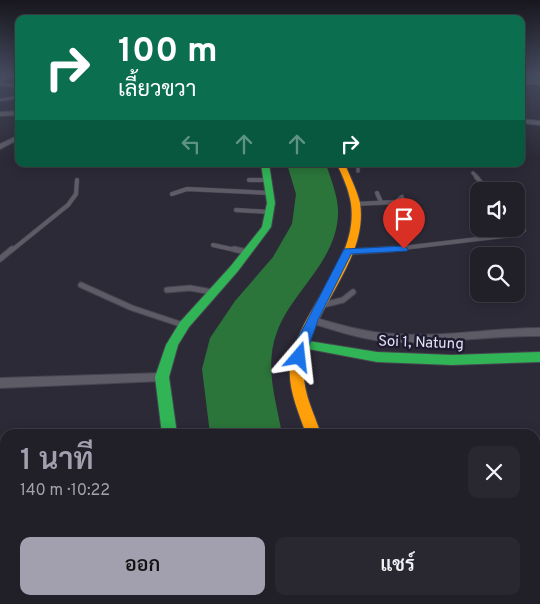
<!DOCTYPE html>
<html lang="th">
<meta charset="utf-8">
<style>
:root{--surface:#212029;--page:#292831;--text:#f1f3f6;--muted:#a2a3a8;--line:#3e3e46;--accent:#a2a0af}
body{margin:0;font-family:Overpass,Sarabun,sans-serif;background:var(--page);color:var(--text);height:100vh;display:flex;flex-direction:column;font-size:19px;white-space:nowrap}
*{box-sizing:border-box;margin:0}
p{font-size:16px;color:var(--muted)}
.icon{flex:none;width:28px;height:28px;fill:none;stroke:currentColor;stroke-width:2;stroke-linecap:round;stroke-linejoin:round}
.map{position:relative;flex:1;overflow:hidden}
.sheet{position:absolute;left:0px;top:429px;width:540px;height:176px;display:flex;flex-direction:column;background:var(--surface);border-radius:15px 15px 0 0;box-shadow:0 2px 12px #0003,0 0 0 1px var(--line)}
.sheet>*{flex:none}
.hud{position:absolute;left:15px;top:15px;width:510px;height:152px;border-radius:10px;box-shadow:0 2px 12px #0003,0 0 0 1px var(--line);background:#0b6e4f;color:#fff;overflow:hidden}
.buttons{position:absolute;left:470px;top:182px;display:grid;gap:10px}
.buttons a{display:grid;place-items:center;width:55px;height:55px;border-radius:10px;background:var(--surface);box-shadow:0 2px 12px #0003,0 0 0 1px var(--line);font-size:25px}
.pin{position:absolute;display:grid;place-items:center;width:42px;height:42px;color:#fff;margin:-51px -21px;border-radius:50% 50% 50% 0;rotate:-45deg;box-shadow:0 0 5px #0007}
.pin .icon{rotate:45deg}
.me{position:absolute;width:55px;margin:-28px;rotate:17deg;stroke-linejoin:round;filter:drop-shadow(0 0 4px #0008)}
.turn{display:flex;align-items:center;gap:18px;height:105px;padding:0 20px;font-size:22px}
.turn .icon{width:65px;height:65px;stroke-width:2.5}
.turn b{display:block;font-size:35px;line-height:42px}
.lanes{display:flex;align-items:center;height:48px;padding:0 20px;background:#0003;justify-content:center;gap:25px;direction:ltr}
.lanes .off{opacity:.35}
.round{display:grid;place-items:center;flex:none;width:52px;height:52px;border-radius:10px;background:var(--page)}
.summary{display:flex;align-items:center;justify-content:space-between;height:85px;padding:0 20px}
h1{font-size:30px;font-weight:600;line-height:38px;color:var(--accent)}
.primary-button{display:flex;gap:10px;margin-top:auto;padding:10px 20px}
.primary-button a{flex:1;height:58px;border-radius:10px;background:var(--accent);color:#111;font-size:20px;font-weight:600;line-height:58px;text-align:center}
.primary-button a+a{background:var(--page);color:var(--text)}
.map>svg:first-child{display:block}
.water{fill:#2b753a}
.lines{fill:none;stroke-linecap:round;stroke-linejoin:round}
.river{fill:#2b753a;fill-rule:evenodd}
.lane-far3-casing{stroke:#464550;stroke-width:3}
.lane-far2-casing{stroke:#464550;stroke-width:4.5}
.lane-far1-casing{stroke:#464550;stroke-width:5}
.lane-casing{stroke:#464550;stroke-width:7}
.street-casing{stroke:#464550;stroke-width:2}
.fast-casing{stroke:#464550;stroke-width:2}
.slow-casing{stroke:#464550;stroke-width:2}
.jam-casing{stroke:#464550;stroke-width:2}
.lane-far3{stroke:#5d5b66;stroke-width:2.5}
.lane-far2{stroke:#5d5b66;stroke-width:3}
.lane-far1{stroke:#5d5b66;stroke-width:4}
.lane{stroke:#5d5b66;stroke-width:5}
.street{fill:#5d5b66;fill-rule:evenodd}
.fast{fill:#30b455;fill-rule:evenodd}
.slow{fill:#ff9f0a;fill-rule:evenodd}
.jam{fill:#e5322d;fill-rule:evenodd}
.route{fill:#1a73e8;stroke:#114b97}
.labels{text-anchor:middle;stroke-width:5;stroke-linejoin:round;paint-order:stroke}
.street-label{font-size:15px;fill:#e1e0f0;stroke:#1e1b31}
</style>
<div class="map">
<svg width="540" height="604" viewBox="0 0 540 604">
<rect width="100%" height="100%" fill="#2c2a37"/>
<!-- water -->
<g class="water">
<path d="M287 164H326C331 180 339 198 338 215 336 262 292 291 277 332 264 366 276 400 282 434H210L202 369 210 338 235 301 273 257 292 224 296 194Z"/>
<polygon points="195,600 272,600 271,604 193,604"/>
</g>
<g class="lines">
<!-- river -->
<polygon class="river" points="521,76 540,77 540,83 521,82"/>
<!-- lane-far3 casing -->
<g class="lane-far3-casing">
<polyline id="lane-far3" points="6,76 19,75"/>
</g>
<!-- lane-far2 casing -->
<g class="lane-far2-casing">
<g id="lane-far2">
<polyline points="358,164 358,171"/>
<polyline points="473,173 478,178"/>
</g>
</g>
<!-- lane-far1 casing -->
<g class="lane-far1-casing">
<g id="lane-far1">
<polyline points="476,177 489,191"/>
<polyline points="249,180 268,180"/>
<polyline points="377,193 381,202"/>
<polyline points="172,194 187,189 270,193"/>
<polyline points="396,202 402,197"/>
<polyline points="355,204 396,202 409,215"/>
<polyline points="236,210 269,212"/>
<polyline points="213,245 240,251"/>
<polyline points="11,251 68,205 76,194 77,180"/>
<polyline points="377,251 520,234 524,230 516,220"/>
</g>
</g>
<!-- lane casing -->
<g class="lane-casing">
<g id="lane">
<polyline points="234,249 247,252"/>
<polyline points="348,252 394,249"/>
<polyline points="0,259 12,249"/>
<polyline points="81,285 132,308 183,325"/>
<polyline points="167,290 190,288 212,292"/>
<polyline points="323,305 343,300 353,292"/>
</g>
</g>
<!-- street casing -->
<g class="street-casing">
<g id="street">
<polygon points="2,75 6,75 9,78 0,82 0,79 4,78"/>
<rect x="521" y="82" width="19" height="2"/>
<polygon points="0,83 19,85 19,87 0,85"/>
<polygon points="19,96 19,98 0,101 0,99"/>
<polygon points="19,111 19,115 0,116 0,112"/>
<polygon points="521,119 540,121 540,125 521,123"/>
<polygon points="19,135 19,139 0,149 0,144"/>
<path d="M312 317C335 323 359 331 383 333 435 339 488 328 540 328V336C488 335 435 346 383 341 357 338 333 330 308 322L307 320 308 318Z"/>
<polygon points="162,373 166,374 168,377 166,380 162,381 0,388 0,378"/>
</g>
</g>
<!-- fast casing -->
<g class="fast-casing">
<g id="fast">
<polygon points="261,164 269,164 275,203 271,227 238,271 189,327 178,345 169,377 177,434 162,434 155,377 166,345 180,322 230,267 262,227 267,203"/>
<polygon points="302,340 377,352 452,355 540,352 540,362 452,365 377,362 298,347 296,344 298,341"/>
<polygon points="133,600 153,600 151,604 131,604"/>
</g>
</g>
<!-- slow casing -->
<g class="slow-casing">
<path id="slow" d="M337 164H345C350 177 357 190 360 203 369 262 308 310 304 368 302 391 314 413 321 434H306C299 413 288 390 290 367 297 310 359 262 351 204 349 190 343 177 337 164Z"/>
</g>
<!-- jam casing -->
<g class="jam-casing">
<polygon id="jam" points="310,600 330,600 329,604 309,604"/>
</g>
<!-- lane-far3 -->
<use href="#lane-far3" class="lane-far3"/>
<!-- lane-far2 -->
<use href="#lane-far2" class="lane-far2"/>
<!-- lane-far1 -->
<use href="#lane-far1" class="lane-far1"/>
<!-- lane -->
<use href="#lane" class="lane"/>
<!-- street -->
<use href="#street" class="street"/>
<!-- fast -->
<use href="#fast" class="fast"/>
<!-- slow -->
<use href="#slow" class="slow"/>
<!-- jam -->
<use href="#jam" class="jam"/>
</g>
<!-- sky -->
<linearGradient id="sky" x2="0" y2="1"><stop stop-color="#18171e"/><stop offset="0.47" stop-color="#454a5e"/><stop offset="1" stop-color="#454a5e" stop-opacity="0"/></linearGradient>
<rect width="540" height="159" fill="url(#sky)"/>
<!-- route -->
<polygon class="route" points="404,246 408,249 407,251 351,254 318,320 304,360 295,360 293,357 295,344 344,249"/>
<g class="labels">
<!-- street labels -->
<g class="street-label">
<text transform="translate(421 342) rotate(2)" y="5">Soi 1, Natung</text>
</g>
</g>
</svg>
<div class="buttons">
<a><svg class="icon" aria-label="sound" viewBox="0 0 24 24"><path d="M4 9h4l5-4v14l-5-4H4zM17 9q2 3 0 6"/></svg></a>
<a><svg class="icon" aria-label="search" viewBox="0 0 24 24"><circle cx="10" cy="10" r="6"/><path d="M15 15l6 6"/></svg></a>
</div>
<div class="pin" style="left:404px;top:249px;background:#d93025"><svg class="icon" aria-label="arrive" viewBox="0 0 24 24"><path d="M6 21V4h12l-3 4 3 4H6"/></svg></div>
<svg class="me" style="left:299px;top:357px" viewBox="-20 -20 40 40"><path d="M0-17L14 15 0 8-14 15z" fill="#1a73e8" stroke="#fff" stroke-width="4"/></svg>
<div class="hud">
<div class="turn"><svg class="icon" aria-label="right" viewBox="0 0 24 24"><path d="M7 20v-9h11M14 6l5 5-5 5"/></svg><div><b>100 m</b>เลี้ยวขวา</div></div>
<div class="lanes"><svg class="icon off" aria-label="left" viewBox="0 0 24 24"><path d="M17 20v-9H6M10 6l-5 5 5 5"/></svg><svg class="icon off" aria-label="ahead" viewBox="0 0 24 24"><path d="M12 20V5M6 11l6-6 6 6"/></svg><svg class="icon off" aria-label="ahead" viewBox="0 0 24 24"><path d="M12 20V5M6 11l6-6 6 6"/></svg><svg class="icon" aria-label="right" viewBox="0 0 24 24"><path d="M7 20v-9h11M14 6l5 5-5 5"/></svg></div>
</div>
<section class="sheet">
<div class="summary"><div><h1>1 นาที</h1><p>140 m · 10:22</p></div><a class="round"><svg class="icon" aria-label="close" viewBox="0 0 24 24"><path d="M6 6l12 12M18 6L6 18"/></svg></a></div>
<div class="primary-button"><a>ออก</a><a>แชร์</a></div>
</section>
</div>
